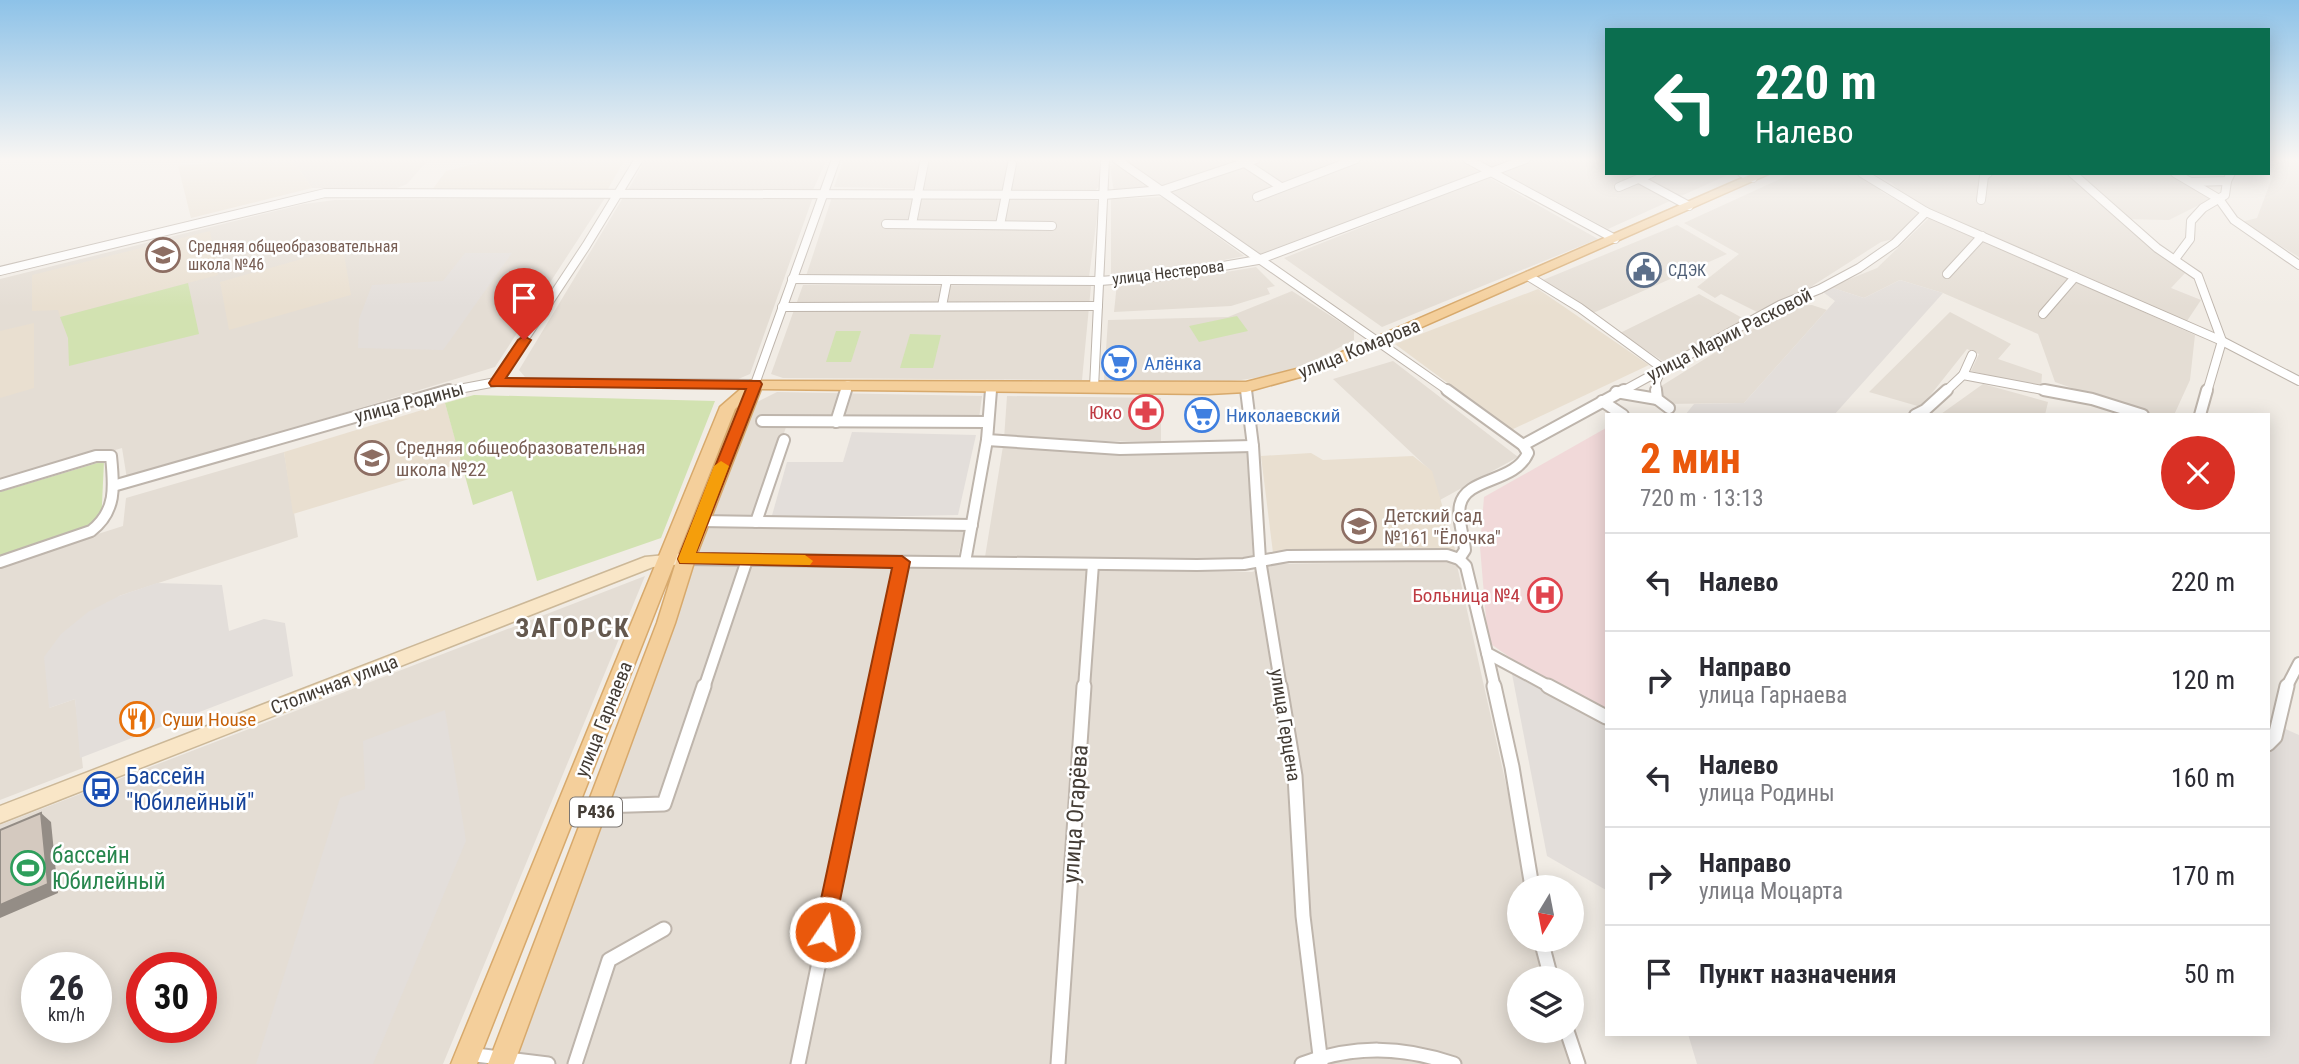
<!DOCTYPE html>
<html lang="ru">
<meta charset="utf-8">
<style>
:root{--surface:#fff;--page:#f7f7f7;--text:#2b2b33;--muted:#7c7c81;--line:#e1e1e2;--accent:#ea580c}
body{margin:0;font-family:"Roboto Condensed",sans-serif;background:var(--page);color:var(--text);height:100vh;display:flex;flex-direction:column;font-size:26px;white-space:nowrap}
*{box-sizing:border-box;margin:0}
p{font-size:23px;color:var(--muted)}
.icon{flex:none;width:38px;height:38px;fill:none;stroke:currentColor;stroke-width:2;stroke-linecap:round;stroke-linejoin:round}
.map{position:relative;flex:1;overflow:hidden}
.details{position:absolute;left:1605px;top:413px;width:665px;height:623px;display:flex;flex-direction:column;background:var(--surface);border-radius:0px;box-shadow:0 4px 18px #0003}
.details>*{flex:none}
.guide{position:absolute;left:1605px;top:28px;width:665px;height:147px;border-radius:0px;box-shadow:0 4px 18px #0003;background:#0b6e4f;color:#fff;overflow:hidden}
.needle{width:46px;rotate:190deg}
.buttons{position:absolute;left:1507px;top:875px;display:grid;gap:14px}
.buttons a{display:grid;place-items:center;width:77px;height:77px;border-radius:50%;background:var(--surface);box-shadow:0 4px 18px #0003;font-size:35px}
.speed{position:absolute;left:21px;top:952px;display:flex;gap:14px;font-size:35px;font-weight:700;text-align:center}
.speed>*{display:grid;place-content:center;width:91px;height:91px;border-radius:50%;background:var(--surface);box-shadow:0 4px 18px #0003;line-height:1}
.speed small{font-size:18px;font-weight:400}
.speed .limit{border:10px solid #d22;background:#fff;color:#111}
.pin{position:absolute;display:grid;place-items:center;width:60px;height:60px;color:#fff;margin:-72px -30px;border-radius:50% 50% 50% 0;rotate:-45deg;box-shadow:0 0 7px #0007}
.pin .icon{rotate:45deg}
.me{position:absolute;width:77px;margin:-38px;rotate:12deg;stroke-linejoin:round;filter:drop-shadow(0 0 5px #0008)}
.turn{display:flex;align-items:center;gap:24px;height:147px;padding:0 35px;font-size:32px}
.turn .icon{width:91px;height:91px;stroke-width:2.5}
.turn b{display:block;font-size:49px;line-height:60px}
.round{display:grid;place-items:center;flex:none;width:74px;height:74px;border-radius:37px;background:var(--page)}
.summary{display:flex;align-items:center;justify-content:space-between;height:119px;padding:0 35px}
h1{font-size:42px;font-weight:700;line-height:52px;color:var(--accent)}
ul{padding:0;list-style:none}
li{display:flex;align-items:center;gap:21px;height:98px;padding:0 35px;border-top:2px solid var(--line)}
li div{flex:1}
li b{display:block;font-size:26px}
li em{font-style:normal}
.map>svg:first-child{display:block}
.residential{fill:#e4ddd4;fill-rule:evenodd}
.industrial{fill:#e3deda}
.education{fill:#e9dfd0}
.medical{fill:#f1d9d9}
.green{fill:#d2e2b1}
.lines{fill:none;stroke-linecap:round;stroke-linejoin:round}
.street-far2-casing{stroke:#beb5ac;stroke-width:10}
.street-far1-casing{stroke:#beb5ac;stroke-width:14}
.street-casing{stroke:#beb5ac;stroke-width:17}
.secondary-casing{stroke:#ccb898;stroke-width:3}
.primary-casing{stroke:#d7a96c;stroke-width:3}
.street-far2{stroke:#fff;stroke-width:8}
.street-far1{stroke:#fff;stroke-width:10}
.street{stroke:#fff;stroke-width:13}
.secondary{fill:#f9e6c7;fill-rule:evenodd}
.primary{fill:#f4cf9b;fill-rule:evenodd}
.shaded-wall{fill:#948d86}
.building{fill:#d4c9bf;stroke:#948d86;stroke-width:2}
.route{fill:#ea580c;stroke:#983908;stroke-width:2}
.slow{fill:#f59e0b}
.labels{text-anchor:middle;stroke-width:5;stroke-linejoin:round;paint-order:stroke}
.far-education-label{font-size:16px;fill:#785e54;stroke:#fff;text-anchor:start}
.far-service-label{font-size:16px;fill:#4e5e75;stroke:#fff;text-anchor:start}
.far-street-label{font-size:16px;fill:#433c35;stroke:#fff}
.shield{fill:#fff;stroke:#7b7672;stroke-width:2}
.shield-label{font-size:18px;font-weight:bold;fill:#433c35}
.street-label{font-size:19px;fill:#433c35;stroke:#fff}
.shop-label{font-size:19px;fill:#366cbe;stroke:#fff;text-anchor:start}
.health-label{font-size:19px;fill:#be3a42;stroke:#fff;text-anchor:end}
.education-label{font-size:19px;fill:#785e54;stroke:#fff;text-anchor:start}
.food-label{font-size:19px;fill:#c56008;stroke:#fff;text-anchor:start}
.near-transit-label{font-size:23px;fill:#164399;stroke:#fff;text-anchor:start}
.near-street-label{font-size:23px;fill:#433c35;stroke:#fff}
.near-leisure-label{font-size:23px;fill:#27864d;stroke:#fff;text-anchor:start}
.district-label{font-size:26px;font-weight:bold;letter-spacing:2px;fill:#64584e;stroke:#fff}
</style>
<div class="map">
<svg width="2299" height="1064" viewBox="0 0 2299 1064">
<rect width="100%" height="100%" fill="#f1ece5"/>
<!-- residential -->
<g class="residential">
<polygon points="292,159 429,159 407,184 397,188 312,188"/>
<polygon points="646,159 827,159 813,190 628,190"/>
<polygon points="844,159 1099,159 1099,186 1094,192 834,187"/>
<polygon points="1123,159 1456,159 1479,172 1260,255"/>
<polygon points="1475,159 1606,159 1606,173 1732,173 1608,229"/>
<polygon points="2279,159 2299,159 2299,257 2241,222 2257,218"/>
<polygon points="1121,164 1145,182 1149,190 1114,192 1110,166"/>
<polygon points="1793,173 1854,173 1884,186 1880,191 1919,212 1898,238 1881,242 1809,288 1757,312 1721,294 1715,298 1697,287 1739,254 1684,223"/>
<polygon points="1873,173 2171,173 2213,198 2169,220 2123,219 2187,271 2171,288 2201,300 2185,324 1909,201 1892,183"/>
<polygon points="1488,177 1598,239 1382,327 1284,258"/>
<polygon points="624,196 813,197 750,374 736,380 525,377 519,370"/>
<polygon points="832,197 1091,198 1099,202 1089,277 806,276"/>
<polygon points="1163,197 1244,256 1178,269 1111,274 1111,199"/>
<polygon points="605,198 495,367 127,479 122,448 0,485 0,279 304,204 335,200"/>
<polygon points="1930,217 2195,335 2190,380 2174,415 2148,415 2055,382 2038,334 1943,293 1900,280 1864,298 1830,287 1877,268"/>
<polygon points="1677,225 1727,254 1593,313 1543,280"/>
<polygon points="1256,267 1275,286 1267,288 1270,294 1231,306 1114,312 1117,283 1202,276"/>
<polygon points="803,285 1091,286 1082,380 783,378 771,374"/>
<polygon points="1292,291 1354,331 1354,340 1309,363 1273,375 1241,380 1204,383 1104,380 1108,320 1228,317"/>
<polygon points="1699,294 1746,320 1664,362 1620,333"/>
<polygon points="1812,305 1827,310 1744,403 1665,404 1658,388 1790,306"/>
<polygon points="1950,312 2011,344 1998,359 2042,374 2041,388 1971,371 1979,354 1967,349 1921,407 1869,392"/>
<polygon points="1393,361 1518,457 1440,500 1431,471 1333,379"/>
<polygon points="1983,384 2048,402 2045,415 1941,414"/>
<polygon points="777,392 982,396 978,426 787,424 753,527 964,530 958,557 697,553 755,403"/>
<polygon points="1007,396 1161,398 1161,442 1004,439"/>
<polygon points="1003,446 1247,451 1253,561 985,557"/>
<polygon points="284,452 298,537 119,596 49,708 75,699 83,768 0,800 0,565 123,526 126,498"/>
<polygon points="1456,561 1529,887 1519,887 1519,940 1542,940 1551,978 1519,978 1519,1031 1563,1031 1571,1064 505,1064 694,565 1252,572 1273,564"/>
<path d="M645 576 443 1064H0V825ZM37 968H96V1027H37ZM142 968H201V1027H142Z"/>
</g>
<!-- industrial -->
<g class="industrial">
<polygon points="465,253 512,253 443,350 358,348 359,319 372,285 443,281"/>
<polygon points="1900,280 1943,293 1834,415 1685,415 1694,404 1744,403 1835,301 1823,292 1830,287 1864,298"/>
<polygon points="852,432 976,435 958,515 771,519 787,462 843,462"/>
<polygon points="157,583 222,585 229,631 264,619 285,623 293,676 80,758 75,699 49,708 44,657 61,634 88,612 119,596"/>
<polygon points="1512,674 1606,724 1606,890 1547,856"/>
<polygon points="445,710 466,841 373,1064 256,1064 340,798 365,789 363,741"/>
<polygon points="2268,721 2299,735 2299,1064 1697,1064 1688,1034 2268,1034"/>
</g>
<!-- education -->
<g class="education">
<polygon points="252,159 292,159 312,188 191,218 178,166"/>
<polygon points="496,159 625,159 608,189 432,190 446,171"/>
<polygon points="210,231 218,275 60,317 58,310 32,311 32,275"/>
<polygon points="330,251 344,254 351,295 229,330 220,282"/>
<polygon points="1538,289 1649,365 1511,430 1395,344"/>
<polygon points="34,323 34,388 0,398 0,331"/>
<polygon points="445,403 462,463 293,514 284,452"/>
<polygon points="1311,453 1323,460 1413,456 1432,471 1456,552 1273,553 1261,456"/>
</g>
<!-- medical -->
<polygon class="medical" points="1606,428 1606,708 1545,682 1488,642 1480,547 1484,497"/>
<!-- green -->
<g class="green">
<polygon points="188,283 199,334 69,366 68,338 60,317"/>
<polygon points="1237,316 1248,331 1199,342 1189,326"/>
<polygon points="836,331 861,331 851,362 826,362"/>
<polygon points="910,334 941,335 933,368 900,368"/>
<polygon points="474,395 715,401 661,538 537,581 512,491 473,505 445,403"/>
<polygon points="104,461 101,525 0,558 0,492"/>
</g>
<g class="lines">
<!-- street-far2 casing -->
<g class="street-far2-casing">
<g id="street-far2">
<polyline points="1116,159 1450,392"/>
<polyline points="1467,159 1615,239"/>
<polyline points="1240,160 1281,187"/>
<polyline points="1742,173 1753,178"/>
<polyline points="1862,173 1926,212 2222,341 2299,381"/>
<polyline points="2072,173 2157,248 2198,276 2222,341 2207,392"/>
<polyline points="2175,173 2219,199 2234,220 2299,265"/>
<polyline points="1639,179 1689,206"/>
<polyline points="2193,182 2227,181 2231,173"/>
<polyline points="1619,187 1652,173"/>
<polyline points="1257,197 1356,159"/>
<polyline points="1981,200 1984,176 1988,173"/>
<polyline points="886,224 1052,226"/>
<polyline points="912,224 924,163"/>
<polyline points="1000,225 1012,164"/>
<polyline points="2175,259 2190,239 2191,221 2203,208 2225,195 2227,181"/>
<polyline points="0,271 325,193 1103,195 1163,190 1256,159"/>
<polyline points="1947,274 1982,236"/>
<polyline points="1528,276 1580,308 1662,368 1656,382 1657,392"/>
<polyline points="792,279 1100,281 1165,276 1258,260 1526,159"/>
<polyline points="942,306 947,280"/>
<polyline points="782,307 1098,306"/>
<polyline points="2043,314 2075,277"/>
<polyline points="1963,375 1972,355"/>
<polyline points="496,382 586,246 639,159"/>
<polyline points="1246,387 1247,392"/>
<polyline points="1094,388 1105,159"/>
<polyline points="443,392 496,382 755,384 836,159"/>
<polyline points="846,392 848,385"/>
<polyline points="991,392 991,387"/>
<polyline points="1621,392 1780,305 1820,289 1859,268 1895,243 1926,212"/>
<polyline points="1945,392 1963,375 2053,392"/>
</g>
</g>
<!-- street-far1 casing -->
<g class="street-far1-casing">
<g id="street-far1">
<polyline points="1246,390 1253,446 1260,560 1281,688"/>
<path d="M1447 390 1523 445 1528 453C1515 483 1466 477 1460 505 1457 520 1464 536 1465 550L1459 559"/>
<polyline points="1656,390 1657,399 1669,408"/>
<polyline points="2044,390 2092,399 2143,415"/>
<polyline points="1616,392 1657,399"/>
<polyline points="1602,401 1623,415"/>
<polyline points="1915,415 1925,410 1947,390"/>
<polyline points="2200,415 2207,390"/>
<polyline points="762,421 988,422"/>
<polyline points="836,422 846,390"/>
<polyline points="987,440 1120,449 1253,446"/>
<polyline points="1523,445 1624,390"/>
<path d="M0 485 96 456H111C114 486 117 511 91 531L0 562"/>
<polyline points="113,486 449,390"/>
<polyline points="700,521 972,525"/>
<polyline points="756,522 784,440"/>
<polyline points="686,559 1197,565 1244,564 1288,556 1447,555 1459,559 1466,566 1487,653 1552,688"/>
<polyline points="965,562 987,440 991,390"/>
<polyline points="1487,653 1495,688"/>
<polyline points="704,688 747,560"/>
<polyline points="876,688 902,562"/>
<polyline points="1084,688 1093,564"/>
<polyline points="2286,688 2299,663"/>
</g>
</g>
<!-- street casing -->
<g class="street-casing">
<g id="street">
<polyline points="1280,686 1295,776 1303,916 1321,1064"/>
<polyline points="1494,686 1512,767 1532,887"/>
<polyline points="1548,686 1606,717"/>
<polyline points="2268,744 2275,737 2287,686"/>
<polyline points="599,806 664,804 704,686"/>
<polyline points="1541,940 1551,978"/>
<polyline points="1567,1031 1578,1064"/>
<polyline points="468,1054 548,1064"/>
<polyline points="575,1064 609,960 664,929"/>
<polyline points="798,1064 876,686"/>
<polyline points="1058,1064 1084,686"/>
<path d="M1302 1064C1354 1045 1402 1046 1454 1064"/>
</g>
</g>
<!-- secondary casing -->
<g class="secondary-casing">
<polygon id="secondary" points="686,553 694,559 692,563 653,567 0,823 0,806 645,557"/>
</g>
<!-- primary casing -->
<g class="primary-casing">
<polygon id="primary" points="1754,173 1771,173 1322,371 1246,392 1209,394 761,389 695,559 675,623 514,1064 488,1064 657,623 677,559 738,406 735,409 477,1064 451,1064 720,407 750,381 1246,382 1312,365"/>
</g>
<!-- street-far2 -->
<use href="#street-far2" class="street-far2"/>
<!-- street-far1 -->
<use href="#street-far1" class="street-far1"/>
<!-- street -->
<use href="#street" class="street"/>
<!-- secondary -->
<use href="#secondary" class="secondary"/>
<!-- primary -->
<use href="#primary" class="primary"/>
</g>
<!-- shaded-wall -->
<polygon class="shaded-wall" points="41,813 51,822 58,893 0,918 0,905"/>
<!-- building -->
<polygon class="building" points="41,813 48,884 0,905 0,830"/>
<!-- sky -->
<linearGradient id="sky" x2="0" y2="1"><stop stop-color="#8dc2e8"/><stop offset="0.52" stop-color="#f9f6f3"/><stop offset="1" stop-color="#f9f6f3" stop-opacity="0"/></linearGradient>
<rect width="2299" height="307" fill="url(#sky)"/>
<!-- route -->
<polygon class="route" points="524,336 531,340 506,378 760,381 762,384 696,553 902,556 910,562 832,939 825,942 817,939 814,932 892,568 680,563 678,559 746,389 491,386 489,383 518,340"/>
<!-- slow -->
<polygon class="slow" points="721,461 729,466 696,553 805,555 813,561 810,565 680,563 678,559 714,466"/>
<!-- icons -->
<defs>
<g id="school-ring" transform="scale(1.75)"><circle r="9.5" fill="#fff" stroke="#8d6e63" stroke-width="1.5"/><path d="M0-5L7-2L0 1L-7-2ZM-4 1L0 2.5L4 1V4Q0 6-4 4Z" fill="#8d6e63"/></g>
<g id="civic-ring" transform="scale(1.75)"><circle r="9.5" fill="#fff" stroke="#5c6f8a" stroke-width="1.5"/><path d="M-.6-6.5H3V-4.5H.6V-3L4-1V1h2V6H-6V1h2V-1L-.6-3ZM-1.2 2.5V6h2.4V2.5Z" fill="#5c6f8a"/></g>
<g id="supermarket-ring" transform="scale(1.75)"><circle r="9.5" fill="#fff" stroke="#3f7fe0" stroke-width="1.5"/><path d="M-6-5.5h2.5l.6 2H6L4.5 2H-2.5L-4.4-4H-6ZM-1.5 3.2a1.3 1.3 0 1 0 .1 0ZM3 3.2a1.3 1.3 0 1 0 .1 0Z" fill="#3f7fe0"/></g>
<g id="pharmacy-ring" transform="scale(1.75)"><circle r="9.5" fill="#fff" stroke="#e0444e" stroke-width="1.5"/><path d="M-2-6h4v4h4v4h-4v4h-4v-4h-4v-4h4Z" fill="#e0444e"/></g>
<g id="hospital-ring" transform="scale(1.75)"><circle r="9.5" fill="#fff" stroke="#e0444e" stroke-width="1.5"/><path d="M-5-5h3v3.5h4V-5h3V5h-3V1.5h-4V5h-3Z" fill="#e0444e"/></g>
<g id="restaurant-ring" transform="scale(1.75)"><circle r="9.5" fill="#fff" stroke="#e8710a" stroke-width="1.5"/><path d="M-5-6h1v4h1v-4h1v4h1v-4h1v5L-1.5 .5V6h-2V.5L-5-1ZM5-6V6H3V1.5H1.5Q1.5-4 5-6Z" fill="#e8710a"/></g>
<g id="bus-ring" transform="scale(1.75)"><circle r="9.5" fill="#fff" stroke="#1a4fb4" stroke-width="1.5"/><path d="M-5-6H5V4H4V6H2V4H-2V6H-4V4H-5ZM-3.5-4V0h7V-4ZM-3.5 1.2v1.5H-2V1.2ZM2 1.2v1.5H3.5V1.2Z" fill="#1a4fb4"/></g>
<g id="stadium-ring" transform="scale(1.75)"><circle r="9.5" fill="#fff" stroke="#2e9e5b" stroke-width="1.5"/><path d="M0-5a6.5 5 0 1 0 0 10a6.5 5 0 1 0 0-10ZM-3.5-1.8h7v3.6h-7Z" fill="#2e9e5b"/></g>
</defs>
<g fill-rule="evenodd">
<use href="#school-ring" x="163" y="255"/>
<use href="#civic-ring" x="1644" y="270"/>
<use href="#supermarket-ring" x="1119" y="363"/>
<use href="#pharmacy-ring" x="1146" y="412"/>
<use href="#supermarket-ring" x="1202" y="415"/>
<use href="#school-ring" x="372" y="458"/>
<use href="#school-ring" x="1359" y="526"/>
<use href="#hospital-ring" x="1545" y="595"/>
<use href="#restaurant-ring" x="137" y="719"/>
<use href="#bus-ring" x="101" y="789"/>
<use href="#stadium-ring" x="28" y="868"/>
</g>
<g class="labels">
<!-- far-education labels -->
<g class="far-education-label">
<text x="188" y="252">Средняя общеобразовательная<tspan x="188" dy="18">школа №46</tspan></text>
</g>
<!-- far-service labels -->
<g class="far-service-label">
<text x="1668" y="276">СДЭК</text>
</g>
<!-- far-street labels -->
<g class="far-street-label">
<text transform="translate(1168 272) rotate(-7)" y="6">улица Нестерова</text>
</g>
<!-- shield labels -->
<rect class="shield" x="570" y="797.5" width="52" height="29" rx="5"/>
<g class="shield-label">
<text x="596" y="818">P436</text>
</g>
<!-- street labels -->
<g class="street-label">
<text transform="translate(1729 334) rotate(-27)" y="7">улица Марии Расковой</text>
<text transform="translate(1359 348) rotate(-22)" y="7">улица Комарова</text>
<text transform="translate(409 402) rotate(-15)" y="7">улица Родины</text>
<text transform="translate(334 684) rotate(-21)" y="7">Столичная улица</text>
<text transform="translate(603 719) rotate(-68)" y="7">улица Гарнаева</text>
<text transform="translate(1286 725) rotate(81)" y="7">улица Герцена</text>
</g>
<!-- shop labels -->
<g class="shop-label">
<text x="1144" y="370">Алёнка</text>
<text x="1226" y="422">Николаевский</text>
</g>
<!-- health labels -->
<g class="health-label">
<text x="1122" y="419">Юко</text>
<text x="1520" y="602">Больница №4</text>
</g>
<!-- education labels -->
<g class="education-label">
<text x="396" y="454">Средняя общеобразовательная<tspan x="396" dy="22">школа №22</tspan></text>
<text x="1384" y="522">Детский сад<tspan x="1384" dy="22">№161 "Ёлочка"</tspan></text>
</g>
<!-- food labels -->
<g class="food-label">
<text x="162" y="726">Суши House</text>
</g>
<!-- near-transit labels -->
<g class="near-transit-label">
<text x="126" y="784">Бассейн<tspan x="126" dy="26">"Юбилейный"</tspan></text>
</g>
<!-- near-street labels -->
<g class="near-street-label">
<text transform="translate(1075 814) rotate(-86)" y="8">улица Огарёва</text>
</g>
<!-- near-leisure labels -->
<g class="near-leisure-label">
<text x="52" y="863">бассейн<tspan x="52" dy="26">Юбилейный</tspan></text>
</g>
<!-- district labels -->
<g class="district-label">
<text x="573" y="637">ЗАГОРСК</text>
</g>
</g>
</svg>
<div class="buttons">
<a><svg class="needle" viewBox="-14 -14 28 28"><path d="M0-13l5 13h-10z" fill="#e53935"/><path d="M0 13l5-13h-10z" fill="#7c7c81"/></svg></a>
<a><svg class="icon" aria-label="layers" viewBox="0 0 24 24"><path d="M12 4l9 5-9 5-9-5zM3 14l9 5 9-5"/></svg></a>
</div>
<div class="speed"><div>26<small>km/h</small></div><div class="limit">30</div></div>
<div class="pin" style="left:524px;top:340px;background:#d93025"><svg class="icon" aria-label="arrive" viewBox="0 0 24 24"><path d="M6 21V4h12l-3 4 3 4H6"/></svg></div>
<svg class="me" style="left:825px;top:932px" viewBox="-20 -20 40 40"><circle r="17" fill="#ea580c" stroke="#fff" stroke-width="3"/><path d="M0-11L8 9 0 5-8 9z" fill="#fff"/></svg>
<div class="guide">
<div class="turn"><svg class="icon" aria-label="left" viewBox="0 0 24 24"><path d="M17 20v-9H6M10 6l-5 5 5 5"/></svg><div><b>220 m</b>Налево</div></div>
</div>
<section class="details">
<div class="summary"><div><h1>2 мин</h1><p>720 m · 13:13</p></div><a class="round" style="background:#d93025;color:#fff"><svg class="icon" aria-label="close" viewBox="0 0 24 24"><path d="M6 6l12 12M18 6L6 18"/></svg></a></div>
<ul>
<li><svg class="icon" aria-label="left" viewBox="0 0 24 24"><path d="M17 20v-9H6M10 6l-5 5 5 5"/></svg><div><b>Налево</b></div><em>220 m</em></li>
<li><svg class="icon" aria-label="right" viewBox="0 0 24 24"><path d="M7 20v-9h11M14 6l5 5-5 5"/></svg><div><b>Направо</b><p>улица Гарнаева</p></div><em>120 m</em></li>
<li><svg class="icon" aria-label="left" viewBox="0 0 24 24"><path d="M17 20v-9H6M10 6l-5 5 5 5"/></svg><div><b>Налево</b><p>улица Родины</p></div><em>160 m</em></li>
<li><svg class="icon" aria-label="right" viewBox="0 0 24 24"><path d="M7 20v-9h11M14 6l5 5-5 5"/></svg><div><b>Направо</b><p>улица Моцарта</p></div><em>170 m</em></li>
<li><svg class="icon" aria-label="arrive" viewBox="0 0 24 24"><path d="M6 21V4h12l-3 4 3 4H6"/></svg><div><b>Пункт назначения</b></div><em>50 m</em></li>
</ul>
</section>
</div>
